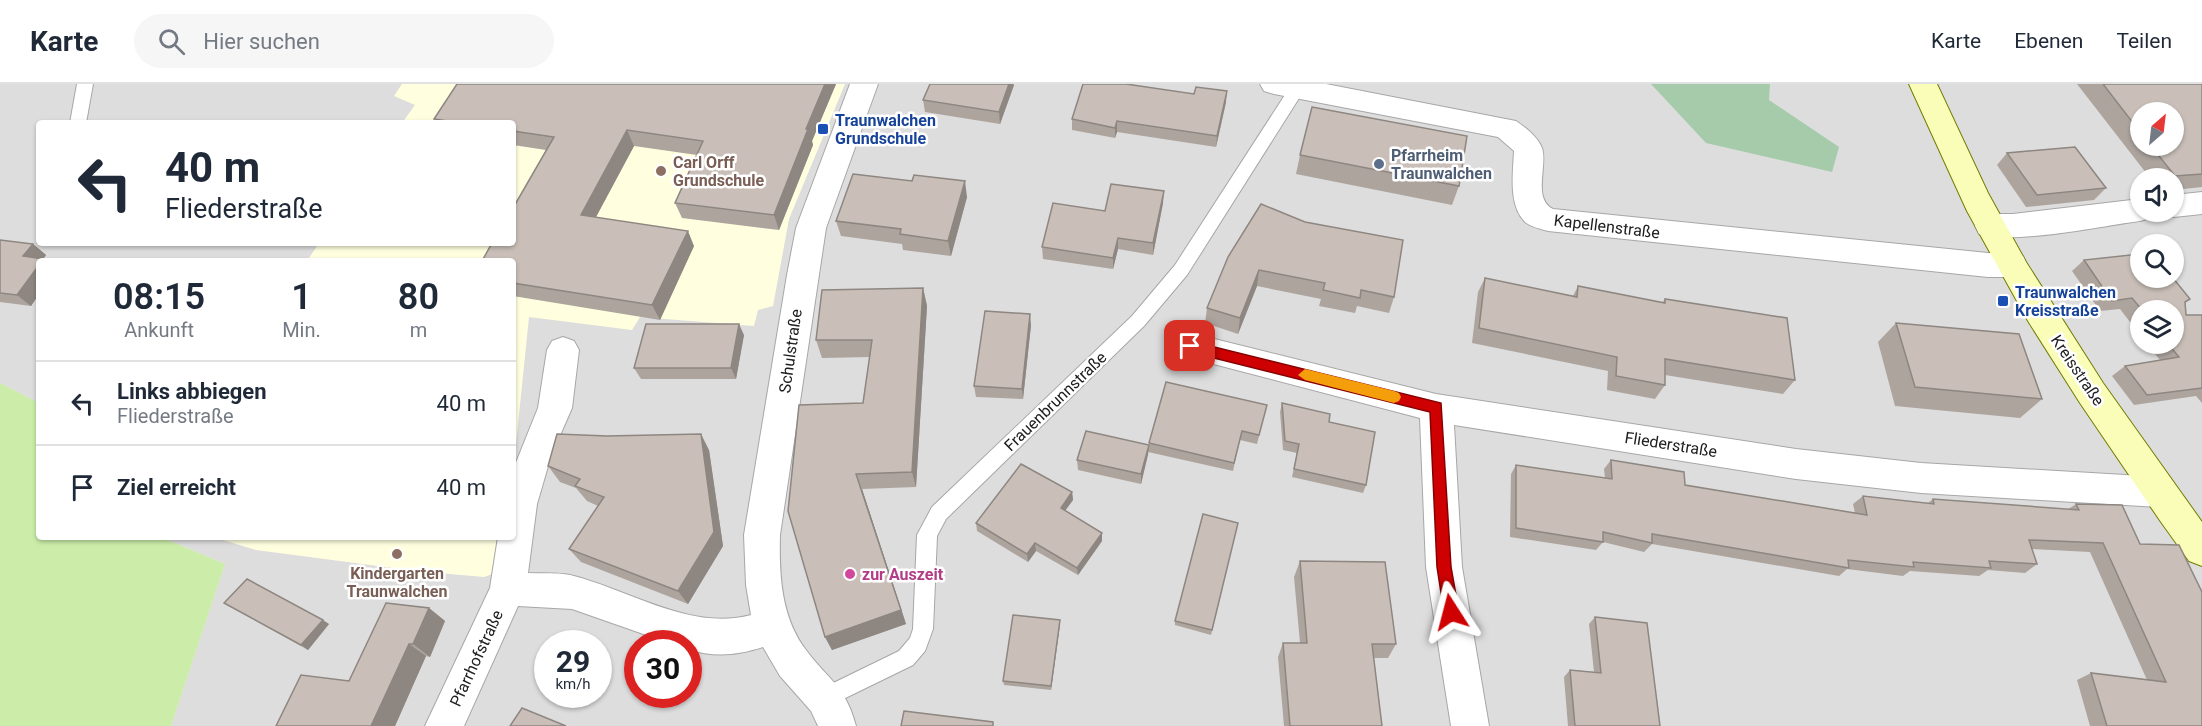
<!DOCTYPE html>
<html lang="de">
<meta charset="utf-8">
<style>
:root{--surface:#fff;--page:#f6f6f7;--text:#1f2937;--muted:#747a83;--line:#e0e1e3}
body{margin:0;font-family:Roboto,sans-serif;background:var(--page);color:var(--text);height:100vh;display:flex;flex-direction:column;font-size:22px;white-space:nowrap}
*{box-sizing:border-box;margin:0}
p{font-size:20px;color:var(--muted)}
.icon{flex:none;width:33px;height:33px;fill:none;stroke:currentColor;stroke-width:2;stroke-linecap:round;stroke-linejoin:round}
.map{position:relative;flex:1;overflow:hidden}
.panel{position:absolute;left:36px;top:174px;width:480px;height:282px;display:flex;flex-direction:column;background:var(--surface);border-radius:6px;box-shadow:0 2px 4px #0004}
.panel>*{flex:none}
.banner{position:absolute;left:36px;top:36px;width:480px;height:126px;border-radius:6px;box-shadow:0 2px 4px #0004;background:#fff;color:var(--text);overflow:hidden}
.needle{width:39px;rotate:28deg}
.buttons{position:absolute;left:2130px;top:18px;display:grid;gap:12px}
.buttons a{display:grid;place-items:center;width:54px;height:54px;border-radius:50%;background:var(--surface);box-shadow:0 2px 4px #0004;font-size:30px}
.speed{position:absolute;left:534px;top:546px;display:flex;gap:12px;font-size:30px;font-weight:700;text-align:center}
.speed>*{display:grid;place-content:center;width:78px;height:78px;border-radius:50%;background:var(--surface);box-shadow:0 2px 4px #0004;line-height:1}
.speed small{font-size:15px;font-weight:400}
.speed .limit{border:9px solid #d22;background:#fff;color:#111}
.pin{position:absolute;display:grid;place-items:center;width:51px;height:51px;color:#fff;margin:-26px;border-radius:12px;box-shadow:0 3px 9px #0006}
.me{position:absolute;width:66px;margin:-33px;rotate:351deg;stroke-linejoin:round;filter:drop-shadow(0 0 4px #0008)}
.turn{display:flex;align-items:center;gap:21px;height:126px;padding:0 30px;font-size:27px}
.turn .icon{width:78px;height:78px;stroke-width:2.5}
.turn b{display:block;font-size:42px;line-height:51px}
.eta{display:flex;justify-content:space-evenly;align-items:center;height:102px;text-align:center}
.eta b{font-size:36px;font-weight:600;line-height:42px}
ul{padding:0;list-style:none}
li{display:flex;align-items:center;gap:18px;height:84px;padding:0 30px;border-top:2px solid var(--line)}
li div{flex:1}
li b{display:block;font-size:22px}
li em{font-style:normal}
header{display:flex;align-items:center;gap:36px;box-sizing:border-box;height:84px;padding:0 30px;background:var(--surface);border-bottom:2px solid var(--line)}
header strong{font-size:28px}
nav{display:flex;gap:33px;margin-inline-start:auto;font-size:21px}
.search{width:420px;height:54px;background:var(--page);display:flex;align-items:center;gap:15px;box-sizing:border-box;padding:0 21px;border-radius:33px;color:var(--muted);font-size:22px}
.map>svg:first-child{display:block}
.residential{fill:#dedddd;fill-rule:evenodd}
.education{fill:#ffffe0}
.grass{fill:#cbeda9}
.cemetery{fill:#a5cbab}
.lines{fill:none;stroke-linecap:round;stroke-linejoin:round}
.lane-casing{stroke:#a7a7a7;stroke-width:2}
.street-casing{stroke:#a7a7a7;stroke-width:2}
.secondary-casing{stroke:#717d00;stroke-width:2}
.lane{fill:#fff;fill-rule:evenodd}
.street{fill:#fff;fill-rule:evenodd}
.secondary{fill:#fafdb8;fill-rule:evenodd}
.wall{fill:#ada49e;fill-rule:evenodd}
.shaded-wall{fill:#8d8681}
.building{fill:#c9bfb8;stroke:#8d8681;stroke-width:1.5}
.route{fill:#cf0002;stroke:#870001;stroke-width:1.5}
.slow{fill:#f59e0b}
.transit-dot{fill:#1a4fb4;stroke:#fff;stroke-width:2}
.service-dot{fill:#5c6f8a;stroke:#fff;stroke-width:2}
.education-dot{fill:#8d6e63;stroke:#fff;stroke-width:2}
.hotel-dot{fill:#d1479c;stroke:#fff;stroke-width:2}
.labels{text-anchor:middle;stroke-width:5;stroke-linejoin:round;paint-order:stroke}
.transit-label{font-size:16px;font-weight:bold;fill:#164399;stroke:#fff;text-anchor:start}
.service-label{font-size:16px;font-weight:bold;fill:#4e5e75;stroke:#fff;text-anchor:start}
.education-label{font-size:16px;font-weight:bold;fill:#785e54;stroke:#fff;text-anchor:start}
.street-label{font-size:16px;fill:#202020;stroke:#fff}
.hotel-label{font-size:16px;font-weight:bold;fill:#b23c85;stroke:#fff;text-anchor:start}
</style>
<header>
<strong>Karte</strong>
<div class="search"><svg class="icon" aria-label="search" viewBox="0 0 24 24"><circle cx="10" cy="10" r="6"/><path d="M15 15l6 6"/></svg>Hier suchen</div>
<nav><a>Karte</a><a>Ebenen</a><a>Teilen</a></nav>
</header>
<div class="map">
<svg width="2202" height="642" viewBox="0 0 2202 642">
<rect width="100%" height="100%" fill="#f1ede6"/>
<!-- residential -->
<path class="residential" d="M0 0H2202V642H171L225 480 161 453H513V177H39V319L0 299ZM2140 28H2174V62H2140ZM39 39H513V159H39ZM2140 94H2174V128H2140ZM2140 160H2174V194H2140ZM2140 226H2174V260H2140ZM548 560H598V610H548ZM638 560H688V610H638Z"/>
<!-- education -->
<g class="education">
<polygon points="402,0 845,0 789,135 773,222 758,226 754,242 640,233 632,246 529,233 513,389 513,177 307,177 319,159 513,159 513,39 402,39 415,21 394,12"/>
<polygon points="213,453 504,453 495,489 484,493 416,487 256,466"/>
</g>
<!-- grass -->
<polygon class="grass" points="0,299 39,319 39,453 161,453 225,480 171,642 0,642"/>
<!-- cemetery -->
<polygon class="cemetery" points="1651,0 1770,0 1769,16 1839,63 1832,88 1706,59"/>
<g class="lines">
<!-- lane casing -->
<g class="lane-casing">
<g id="lane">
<polygon points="77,0 93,0 86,39 70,39"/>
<polygon points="1292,0 1308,0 1187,191 1144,242 946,435 937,452 933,545 925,567 913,581 833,620 826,623 819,620 816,613 819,606 899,567 910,554 913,545 917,451 932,423 1132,232 1175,181"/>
</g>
</g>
<!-- street casing -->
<g class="street-casing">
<g id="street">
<path d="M850 0H878L826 144 780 451C779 491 781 533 806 566 829 597 845 601 856 642H818L811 627 780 592 763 563C738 571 714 574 688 565V560H672L572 525 518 522 464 642H425L490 504 498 453H513V386L538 324 547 266 552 257 563 253 574 257 579 266 572 324 551 372 537 420 528 489C543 490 560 488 574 492 631 507 691 547 751 531L746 501 744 451 787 191 796 144Z"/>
<path d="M1260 0H1326L1516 37C1526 44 1537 52 1542 64 1548 81 1532 115 1553 125L1988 169H2012L2023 172 2027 181 2023 190 2012 193H1988L1548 147C1541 145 1531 143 1525 138 1508 121 1513 89 1514 67L1498 53 1274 10 1264 7Z"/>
<polygon points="2202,108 2202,130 2174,133 2162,128 2174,128 2174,111"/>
<path d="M2140 115V128H2154L2150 134 2140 137C2101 142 2013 161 1979 150L1975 142 1979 134 1990 130H2013Z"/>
<polygon points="1190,249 1436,310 1796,365 1921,379 2159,393 2171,397 2176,408 2171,419 2159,423 1921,409 1796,395 1454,341 1462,483 1489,642 1451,642 1426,483 1420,334 1179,271 1174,262 1179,253"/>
</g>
</g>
<!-- secondary casing -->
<g class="secondary-casing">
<polygon id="secondary" points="1909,0 1937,0 1988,109 2026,178 2103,299 2202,438 2202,482 2189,477 2161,438 2080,319 2028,237 1967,127"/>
</g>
<!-- lane -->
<use href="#lane" class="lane"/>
<!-- street -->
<use href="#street" class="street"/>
<!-- secondary -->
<use href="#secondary" class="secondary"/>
</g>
<!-- wall -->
<g class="wall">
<polygon points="457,0 836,0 812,57 813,61 779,146 682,134 675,119 697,71 634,62 596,133 694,162 660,236 513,212 513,177 546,66 513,61 513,39 436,39 434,35"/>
<polygon points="930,0 1013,0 1014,1 1000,40 925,28 923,16"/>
<path d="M2077 0H2202V103L2174 106V94H2150ZM2140 28 2174 62H2140Z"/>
<polygon points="1226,18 1216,63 1117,48 1115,54 1072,46 1072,35"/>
<polygon points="2007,69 2106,104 2094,116 2026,123 1997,81"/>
<polygon points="1300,71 1459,102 1452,121 1296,90"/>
<polygon points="912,97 967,113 951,172 903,166 902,160 841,152 836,137"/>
<polygon points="1163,119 1153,171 1118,165 1113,185 1043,175 1042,163 1105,127"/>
<polygon points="0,156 33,160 46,171 43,175 46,177 39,177 39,210 31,222 0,218"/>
<polygon points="1228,173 1394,213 1389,229 1357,222 1355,229 1319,222 1321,215 1257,202 1238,250 1205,239 1207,224"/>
<polygon points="2084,176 2185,219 2186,231 2202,231 2202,319 2196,312 2134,321 2112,292 2125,282 2160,276 2147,260 2174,260 2174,226 2140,226 2140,251 2120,225 2100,227 2072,187"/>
<polygon points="1485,194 1573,212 1578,202 1662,219 1665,215 1795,296 1783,310 1665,291 1665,301 1655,315 1607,306 1608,287 1472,259 1478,208"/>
<polygon points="923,204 927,222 916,403 862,405 906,540 832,566 825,553 870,273 822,274 816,256"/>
<polygon points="1896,239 2042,315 2020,334 1895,322 1878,258"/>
<polygon points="1031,241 1023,315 976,313 974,302"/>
<polygon points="744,251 736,295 641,295 634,284"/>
<polygon points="1166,298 1267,321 1257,360 1240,356 1233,387 1148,368 1141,400 1078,386 1077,376 1149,361"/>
<polygon points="1282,319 1329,338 1366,401 1363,409 1292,393 1297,369 1283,366 1280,328"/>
<polygon points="709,366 723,462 688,520 581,478 569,465 598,422 587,417 576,404 560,398 548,382"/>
<polygon points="1611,376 1685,401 1855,429 1853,420 1863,412 1928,419 1933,415 2067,426 2076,420 2122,421 2202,642 2090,642 2077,596 2091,589 2147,596 2090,468 2032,465 2037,480 2025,489 1988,486 1979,492 1910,487 1903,492 1847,485 1839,492 1652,460 1644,468 1603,458 1596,466 1510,453 1511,390 1516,381 1605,394 1604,385"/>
<polygon points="1072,408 1073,416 1065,427 1102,449 1102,457 1078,491 1036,467 1028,478 977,447 976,439"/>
<polygon points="1238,439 1211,551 1175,541 1175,537"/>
<polygon points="1300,477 1396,560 1388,574 1373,574 1382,642 1284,642 1278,573 1283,559 1300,559 1294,493"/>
<polygon points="224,519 329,540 308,566"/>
<polygon points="429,524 445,537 430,573 426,572 395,642 276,642 349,597"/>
<polygon points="1595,533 1660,642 1568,642 1564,593 1570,586 1594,588 1589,540"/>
<polygon points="1060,540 1051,606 1004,601 1003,597"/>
</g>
<!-- shaded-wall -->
<g class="shaded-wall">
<polygon points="825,0 836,0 812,57 813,61 779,146 774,131 806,45"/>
<polygon points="1009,0 1013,0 1014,1 1000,40 999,28"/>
<polygon points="1227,7 1226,18 1216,63 1217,52"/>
<polygon points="1117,37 1117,48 1115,54 1115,44"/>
<polygon points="627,46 634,62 589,146 581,131"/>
<polygon points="965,97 967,113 951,172 948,157"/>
<polygon points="1164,107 1163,119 1153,171 1153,159"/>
<polygon points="688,147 694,162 660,236 652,221"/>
<polygon points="1118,154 1118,165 1113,185 1113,174"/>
<polygon points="33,160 46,171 42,177 23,172"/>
<polygon points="39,181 39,210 31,222 17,211"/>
<polygon points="1259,186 1257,202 1238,250 1240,234"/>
<polygon points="923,204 927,222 916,403 912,388"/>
<polygon points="1030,230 1031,241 1023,315 1022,305"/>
<polygon points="739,240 744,251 736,295 731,284"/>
<polygon points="513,305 516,315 513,334"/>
<polygon points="701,350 709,366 723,462 688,520 678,507"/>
<polygon points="1149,361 1148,371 1141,400 1141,390"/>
<polygon points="862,405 906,540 832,566 825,553"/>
<polygon points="1072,408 1073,416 1061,432 1061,424"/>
<polygon points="1102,449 1102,457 1078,491 1077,484"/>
<polygon points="1035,459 1036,467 1028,478 1027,470"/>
<polygon points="429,524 445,537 430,573 413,560"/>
<polygon points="323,536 329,540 308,566 301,561"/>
<polygon points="1060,536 1060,540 1051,606 1051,602"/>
<polygon points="409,560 426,572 395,642 371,642"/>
</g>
<!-- building -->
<g class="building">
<polygon points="457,0 825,0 806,45 808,45 774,131 675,119 703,57 627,46 581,131 688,147 652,221 513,199 513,177 482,177 492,159 513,159 513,124 554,53 513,47 513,39 461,39 434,35"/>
<polygon points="930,0 1009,0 999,28 923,16"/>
<polygon points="1083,0 1126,0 1194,10 1196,3 1227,7 1217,52 1117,37 1115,44 1072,35"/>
<polygon points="2103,0 2202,0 2202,90 2175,92 2151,62 2174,62 2174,28 2140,28 2140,48"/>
<polygon points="1312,23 1467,52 1459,102 1300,71"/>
<polygon points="2075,63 2106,104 2037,111 2007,69"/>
<polygon points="853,90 912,97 914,91 965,97 948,157 900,150 901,145 836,137"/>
<polygon points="1111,100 1164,107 1153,159 1118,154 1113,174 1042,163 1053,119 1105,127"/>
<polygon points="1261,120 1305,138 1403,156 1394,213 1361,206 1360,214 1323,206 1325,199 1259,186 1240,234 1207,224 1228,173"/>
<polygon points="0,156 33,160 23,172 43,175 42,177 39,177 39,181 17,211 0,209"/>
<polygon points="2140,170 2140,194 2173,194 2190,215 2185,218 2186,231 2202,231 2202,304 2147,311 2125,282 2179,273 2168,260 2174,260 2174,226 2142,226 2132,214 2112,217 2084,176"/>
<polygon points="1485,194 1577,213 1578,202 1665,219 1665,215 1787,234 1795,296 1665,275 1665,301 1616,292 1617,273 1479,244"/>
<polygon points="923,204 912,388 856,390 901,526 825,553 788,427 799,321 863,319 872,256 816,256 822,206"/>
<polygon points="985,227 1030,230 1022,305 974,302"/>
<polygon points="1896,239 2019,250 2042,315 1915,303"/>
<polygon points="646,240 739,240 731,284 634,284"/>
<polygon points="1166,298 1267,321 1259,351 1242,347 1234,379 1149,359"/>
<polygon points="1282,319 1330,330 1329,338 1375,348 1366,401 1294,385 1299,360 1285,357"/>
<polygon points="1086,347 1149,361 1141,390 1077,376"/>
<polygon points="557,350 607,352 701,350 714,448 678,507 569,465 604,413 575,402 580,395 548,382"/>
<polygon points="1611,376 1684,388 1685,401 1867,431 1863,412 1934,420 1933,415 2079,426 2076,420 2122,421 2140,460 2179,461 2202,508 2202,642 2107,642 2091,589 2166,598 2103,459 2029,456 2037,480 1989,477 1991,484 1913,478 1914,483 1848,476 1849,484 1652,450 1652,459 1603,448 1603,458 1516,444 1516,381 1612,395"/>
<polygon points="1021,380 1072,408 1061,424 1102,449 1077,484 1035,459 1027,470 976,439"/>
<polygon points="1203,430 1238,439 1212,546 1175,537"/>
<polygon points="1300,477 1385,478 1396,560 1372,560 1382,642 1290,642 1283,559 1307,559"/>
<polygon points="247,495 323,536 301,561 224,519"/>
<polygon points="386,519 429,524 413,560 409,560 371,642 276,642 301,591 349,597"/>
<polygon points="1013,531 1060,536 1051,602 1003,597"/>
<polygon points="1595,533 1647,539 1660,642 1575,642 1570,586 1601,589"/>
<polygon points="522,624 566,642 510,642"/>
<polygon points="904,627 993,638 993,642 901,642"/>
</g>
<!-- route -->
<polygon class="route" points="1190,257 1441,319 1451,483 1459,528 1457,533 1451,536 1446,533 1444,528 1437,483 1430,328 1190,268 1184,262"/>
<!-- slow -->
<polygon class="slow" points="1305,285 1394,307 1399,309 1401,313 1399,317 1394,319 1305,296 1298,291"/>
<!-- markers -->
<g class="transit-dot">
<rect x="817" y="39" width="12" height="12" rx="3"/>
<rect x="1997" y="211" width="12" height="12" rx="3"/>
</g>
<circle class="service-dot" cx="1379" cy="80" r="6"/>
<g class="education-dot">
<circle cx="661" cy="87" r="6"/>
<circle cx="397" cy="470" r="6"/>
</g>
<circle class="hotel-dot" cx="850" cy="490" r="6"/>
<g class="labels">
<!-- transit labels -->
<g class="transit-label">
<text x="835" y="42">Traunwalchen<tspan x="835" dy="18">Grundschule</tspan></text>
<text x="2015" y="214">Traunwalchen<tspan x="2015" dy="18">Kreisstraße</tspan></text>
</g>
<!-- service labels -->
<g class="service-label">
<text x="1391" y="77">Pfarrheim<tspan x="1391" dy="18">Traunwalchen</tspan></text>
</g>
<!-- education labels -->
<g class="education-label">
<text x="673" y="84">Carl Orff<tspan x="673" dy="18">Grundschule</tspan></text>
<text x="397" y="495" text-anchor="middle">Kindergarten<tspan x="397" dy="18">Traunwalchen</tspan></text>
</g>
<!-- street labels -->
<g class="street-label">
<text transform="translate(1607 142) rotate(7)" y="6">Kapellenstraße</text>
<text transform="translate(790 267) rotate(-82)" y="6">Schulstraße</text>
<text transform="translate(2078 286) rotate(56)" y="6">Kreisstraße</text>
<text transform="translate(1055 317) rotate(-44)" y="6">Frauenbrunnstraße</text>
<text transform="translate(1671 360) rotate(9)" y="6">Fliederstraße</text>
<text transform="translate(476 574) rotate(-65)" y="6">Pfarrhofstraße</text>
</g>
<!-- hotel labels -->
<g class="hotel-label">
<text x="862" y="496">zur Auszeit</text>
</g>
</g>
</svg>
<div class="buttons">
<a><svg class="needle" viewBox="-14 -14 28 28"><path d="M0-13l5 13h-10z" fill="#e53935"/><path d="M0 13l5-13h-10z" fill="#747a83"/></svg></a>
<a><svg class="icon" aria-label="sound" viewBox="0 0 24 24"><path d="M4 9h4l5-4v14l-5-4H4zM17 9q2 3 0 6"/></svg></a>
<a><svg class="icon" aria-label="search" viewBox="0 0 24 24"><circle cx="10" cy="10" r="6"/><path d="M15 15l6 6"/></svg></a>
<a><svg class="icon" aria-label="layers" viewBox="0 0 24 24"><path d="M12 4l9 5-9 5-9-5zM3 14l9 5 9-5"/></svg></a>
</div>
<div class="speed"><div>29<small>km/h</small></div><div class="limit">30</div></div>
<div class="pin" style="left:1190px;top:262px;background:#d93025"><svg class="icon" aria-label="arrive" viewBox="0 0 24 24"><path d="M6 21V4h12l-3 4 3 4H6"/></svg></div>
<svg class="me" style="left:1451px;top:528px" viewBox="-20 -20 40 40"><path d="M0-17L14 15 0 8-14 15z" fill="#cf0002" stroke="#fff" stroke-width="4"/></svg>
<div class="banner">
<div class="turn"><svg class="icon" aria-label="left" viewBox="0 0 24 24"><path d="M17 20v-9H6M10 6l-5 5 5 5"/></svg><div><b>40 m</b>Fliederstraße</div></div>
</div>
<section class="panel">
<div class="eta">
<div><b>08:15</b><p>Ankunft</p></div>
<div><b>1</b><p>Min.</p></div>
<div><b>80</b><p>m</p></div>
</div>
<ul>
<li><svg class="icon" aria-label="left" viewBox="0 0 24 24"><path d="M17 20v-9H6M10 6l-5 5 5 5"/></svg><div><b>Links abbiegen</b><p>Fliederstraße</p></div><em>40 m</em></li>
<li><svg class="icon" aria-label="arrive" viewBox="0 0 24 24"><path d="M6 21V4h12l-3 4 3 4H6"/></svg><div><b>Ziel erreicht</b></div><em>40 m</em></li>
</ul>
</section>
</div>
